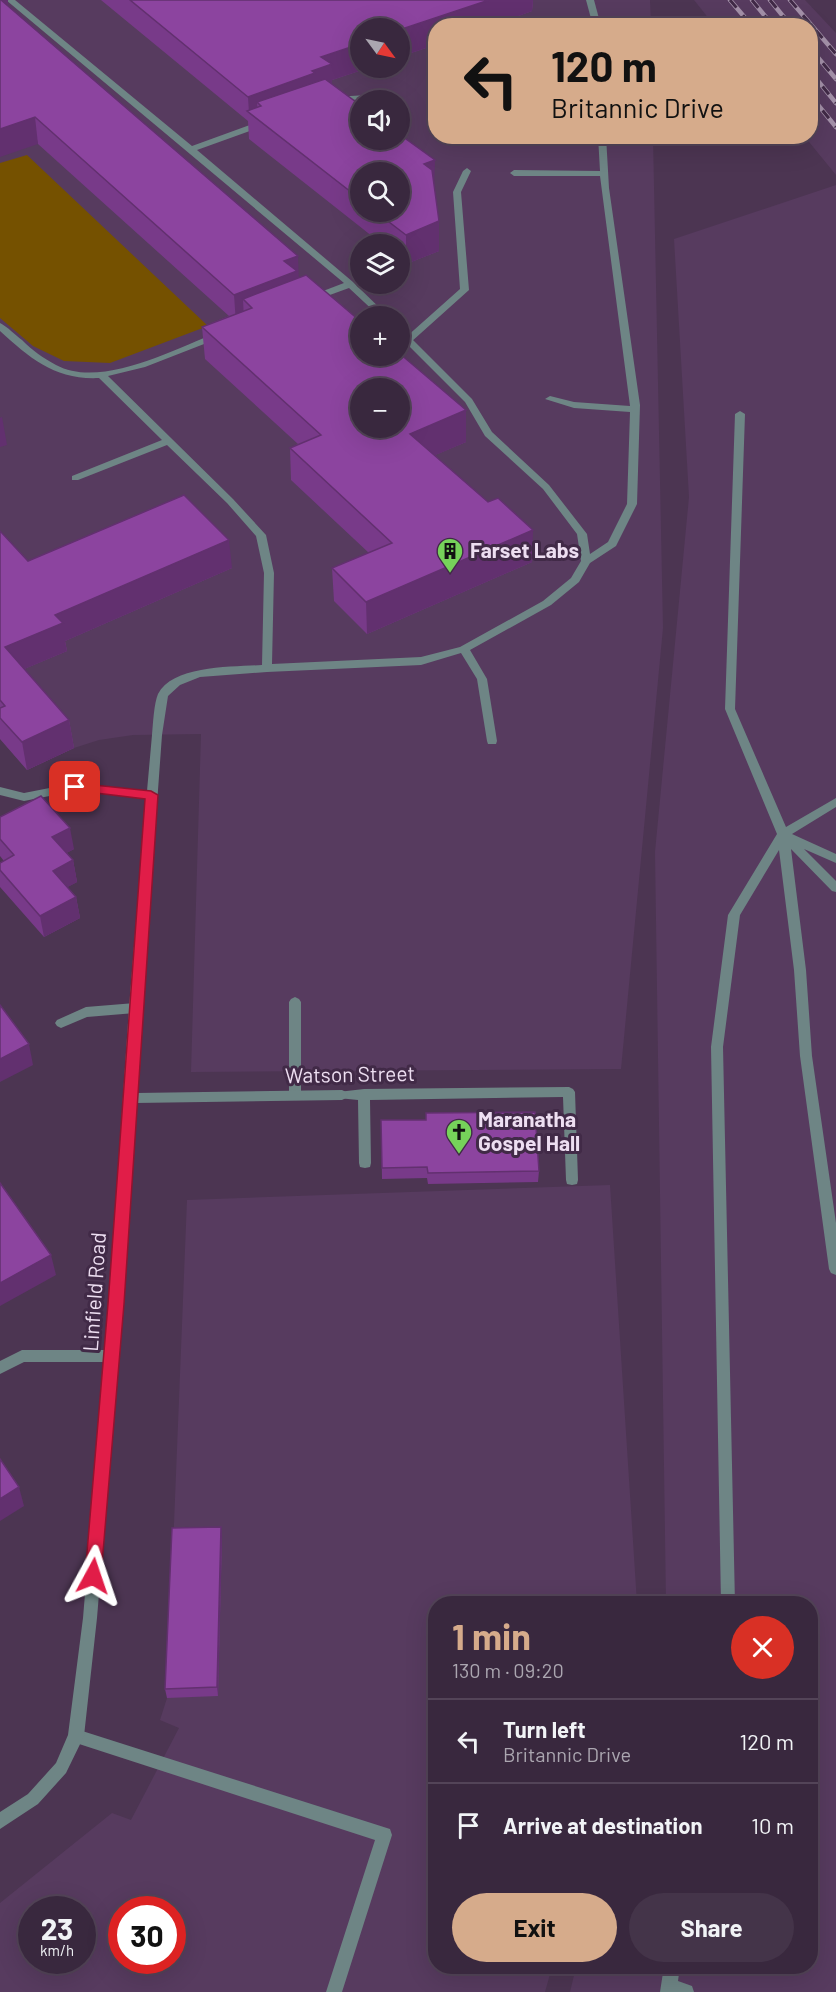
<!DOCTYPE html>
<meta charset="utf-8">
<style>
:root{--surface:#39283e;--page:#443449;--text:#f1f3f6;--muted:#aba6b0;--line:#534458;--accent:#d6ab8b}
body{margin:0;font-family:Barlow,sans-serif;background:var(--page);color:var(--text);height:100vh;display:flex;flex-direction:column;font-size:22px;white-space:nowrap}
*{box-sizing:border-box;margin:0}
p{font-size:20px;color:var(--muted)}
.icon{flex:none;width:33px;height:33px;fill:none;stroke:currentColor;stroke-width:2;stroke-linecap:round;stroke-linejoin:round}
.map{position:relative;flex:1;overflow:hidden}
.panel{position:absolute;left:428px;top:1596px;width:390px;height:378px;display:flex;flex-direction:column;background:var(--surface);border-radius:24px;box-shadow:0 6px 24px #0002,0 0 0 2px var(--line)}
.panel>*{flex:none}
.hud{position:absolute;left:428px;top:18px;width:390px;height:126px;border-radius:24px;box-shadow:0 6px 24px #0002,0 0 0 2px var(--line);background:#d6ab8b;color:#111;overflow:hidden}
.needle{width:39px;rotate:123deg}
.tools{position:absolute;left:350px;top:18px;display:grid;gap:12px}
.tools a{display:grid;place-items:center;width:60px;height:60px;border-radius:50%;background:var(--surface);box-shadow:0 6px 24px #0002,0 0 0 2px var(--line);font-size:30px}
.speed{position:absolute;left:18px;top:1896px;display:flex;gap:12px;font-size:30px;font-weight:700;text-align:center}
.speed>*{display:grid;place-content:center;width:78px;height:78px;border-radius:50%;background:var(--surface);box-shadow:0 6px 24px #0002,0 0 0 2px var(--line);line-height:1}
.speed small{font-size:15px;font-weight:400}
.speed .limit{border:9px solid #d22;background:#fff;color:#111}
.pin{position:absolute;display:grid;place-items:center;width:51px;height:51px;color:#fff;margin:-26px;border-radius:12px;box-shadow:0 3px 9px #0006}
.me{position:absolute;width:66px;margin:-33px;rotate:5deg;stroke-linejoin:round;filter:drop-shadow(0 0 4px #0008)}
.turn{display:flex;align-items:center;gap:21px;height:126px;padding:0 24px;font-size:27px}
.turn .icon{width:78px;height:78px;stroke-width:2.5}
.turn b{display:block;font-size:42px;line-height:51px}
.round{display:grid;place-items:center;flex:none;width:63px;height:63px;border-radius:32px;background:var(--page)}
.head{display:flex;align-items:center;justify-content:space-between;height:102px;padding:0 24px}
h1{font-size:36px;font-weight:700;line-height:45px;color:var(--accent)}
.primary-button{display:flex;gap:12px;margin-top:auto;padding:12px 24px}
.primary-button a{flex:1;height:69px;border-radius:36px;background:var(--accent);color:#111;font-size:24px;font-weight:700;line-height:69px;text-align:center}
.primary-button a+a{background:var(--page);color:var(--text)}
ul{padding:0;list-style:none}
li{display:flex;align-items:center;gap:18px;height:84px;padding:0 24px;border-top:2px solid var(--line)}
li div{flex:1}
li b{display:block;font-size:22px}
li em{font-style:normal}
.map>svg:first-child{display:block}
.built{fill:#573b5f;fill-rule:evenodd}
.green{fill:#755100}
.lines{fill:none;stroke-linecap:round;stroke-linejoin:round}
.service{fill:#6e8585;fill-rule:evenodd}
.pedestrian{fill:#6e8585;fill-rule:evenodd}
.minor{fill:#6e8585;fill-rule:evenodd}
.rail-casing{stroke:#a491a9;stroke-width:4.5}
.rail{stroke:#412a47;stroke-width:3;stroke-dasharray:10;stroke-linecap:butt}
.wall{fill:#783a89;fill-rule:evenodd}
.shaded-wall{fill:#62306f}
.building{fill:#8c449f;stroke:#62306f;stroke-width:1.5;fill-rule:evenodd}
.route{fill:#e11d48;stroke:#92132f;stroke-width:1.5}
.labels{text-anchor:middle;stroke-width:6;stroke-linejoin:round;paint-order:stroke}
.poi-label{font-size:21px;font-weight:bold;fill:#eddef1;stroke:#412a47;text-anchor:start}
.street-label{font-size:21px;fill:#eddef1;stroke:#412a47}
</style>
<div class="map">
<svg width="836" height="1992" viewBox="0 0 836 1992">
<rect width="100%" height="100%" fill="#4c3552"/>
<!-- built -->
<g class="built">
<path d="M0 0H650L651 25 435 26V136L653 137 663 628 621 1069 191 1072 201 734 133 735 99 740 74 748 27 770 0 739ZM360 28H399V68H360ZM360 100H399V140H360ZM360 172H399V212H360ZM360 244H399V284H360ZM360 316H399V356H360ZM360 388H399V428H360Z"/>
<polygon points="694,0 805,0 836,33 836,175 805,137 810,136 810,26 714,25"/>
<polygon points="836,185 836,1992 570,1992 576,1967 810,1966 810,1604 666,1603 655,852 689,497 674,239"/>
<path d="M610 1185 637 1603 435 1604V1966L552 1967 545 1992H0V1903L112 1813 131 1820 179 1728 160 1720 167 1698 187 1200ZM32 1910H82V1960H32ZM122 1910H172V1960H122Z"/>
</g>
<!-- green -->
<polygon class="green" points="27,155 208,326 110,363 64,361 33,346 0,318 0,163"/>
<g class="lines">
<!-- service -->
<g class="service">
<polygon points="6,0 15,0 192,146 258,122 264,122 264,126 197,150 353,282 388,316 379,316 349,288 316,300 310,300 310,296 344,283"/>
<polygon points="586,0 594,0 601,26 593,26"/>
<polygon points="384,94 387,94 387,98 334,101 330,99 334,97"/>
<path d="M598 136H606L609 188 640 405 637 504 616 546 590 563 579 582 551 605 470 650 487 679 497 741 496 744H488L487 741 477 679 461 653 421 665 267 672 200 677 180 685 168 696 162 735 157 739 153 738 152 735C153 724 154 703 158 694 173 665 234 667 262 665L264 573 256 536 227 503 167 445 78 480H72V476L162 440 99 378C55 380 31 359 0 331V323C8 327 15 335 22 340 32 350 43 358 56 365 100 389 173 350 216 333H222V337L145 367 108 376 233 499 266 535 274 573 272 664 421 657 460 647 543 601 571 578 581 561 577 534 543 489 485 436 465 402 399 336V328L402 329 472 399 492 432 549 485 587 534 590 554 608 542 627 504 630 412 574 408 545 399 550 396 574 402 630 406 600 176H514L510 173 514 170 600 171Z"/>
<polygon points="740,411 745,414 735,709 786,827 836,798 836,807 792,834 836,854 836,863 804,849 836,881 836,892 832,891 791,849 806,970 812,1056 836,1223 836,1275 831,1273 829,1269 800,1056 794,970 779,850 740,915 723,1047 735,1604 721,1604 711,1047 728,915 777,834 725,709 735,414"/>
<polygon points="295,997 299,999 301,1002 301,1095 299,1098 291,1098 289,1095 289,1002 291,999"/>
<polygon points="135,1003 139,1005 141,1008 139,1011 135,1013 87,1017 61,1028 57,1026 55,1023 57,1020 86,1007"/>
<polygon points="569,1087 573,1089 575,1092 578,1180 577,1184 572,1185 567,1184 566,1180 563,1097 370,1100 371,1163 370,1167 365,1168 360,1167 359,1163 358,1100 338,1098 336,1095 338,1092 364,1089"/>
<polygon points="22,1350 112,1350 117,1352 119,1356 117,1360 112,1362 24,1362 0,1374 0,1361"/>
<polygon points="76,1729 390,1829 392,1835 342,1992 326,1992 375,1840 76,1743 71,1741 68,1736 71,1731"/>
<polygon points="664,1966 680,1966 678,1981 692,1986 694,1992 660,1992"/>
</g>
<!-- pedestrian -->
<polygon class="pedestrian" points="467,168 471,171 461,192 469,290 411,342 405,342 405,338 460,289 453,192 463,171"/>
<!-- minor -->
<polygon class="minor" points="157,731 162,735 136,1093 342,1090 346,1092 348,1095 346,1098 342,1100 135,1103 123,1304 97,1618 84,1736 66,1773 38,1804 0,1829 0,1812 28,1794 56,1763 68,1735 83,1618 109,1304 129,1008 146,798 75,791 24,801 0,795 0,787 24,793 75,783 147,791 152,735"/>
<!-- rail casing -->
<g class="rail-casing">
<g id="rail">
<polyline points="730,0 752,26"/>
<polyline points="752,0 773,26"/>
<polyline points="770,0 791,26"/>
<polyline points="790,0 836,54"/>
<polyline points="810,48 836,79"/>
<polyline points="810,71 836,103"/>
<polyline points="810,95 836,127"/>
</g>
</g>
<!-- rail -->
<use href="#rail" class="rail"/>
</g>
<!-- wall -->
<g class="wall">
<polygon points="0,0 8,5 8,6 299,278 466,442 435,455 532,562 367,634 334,601 332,568 369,553 291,480 290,448 298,444 205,359 202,327 229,316 38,144"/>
<path d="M101 0H533L532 11 491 26H435V45L399 57 360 68H368L332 80V84L434 188 439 251 406 264 399 258V244H382L249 139 248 121ZM360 172 399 212H360Z"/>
<polygon points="0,531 28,561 232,568 65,641 67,651 24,669 69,720 74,748 27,770 0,739"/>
<polygon points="0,817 74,849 66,853 73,860 77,882 67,887 76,897 80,918 44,937 0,887 0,863 4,861 0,856"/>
<polygon points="381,1120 539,1171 538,1182 428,1184 427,1178 382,1179"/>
<polygon points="222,1537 218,1696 167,1698 165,1689"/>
</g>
<!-- shaded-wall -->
<g class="shaded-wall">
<polygon points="0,0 8,0 8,5 0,15"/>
<polygon points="489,0 533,0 532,11 491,26 435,26 435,45 399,57 399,30"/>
<polygon points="360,44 360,68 368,68 332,80 332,91 261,106 257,102 258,120 249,113 248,97 312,71 321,57"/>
<polygon points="35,117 38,144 0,157 0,129"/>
<polygon points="435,160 434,189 424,164"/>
<polygon points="439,221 439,251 406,264 406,235"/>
<polygon points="298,256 299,283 252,308 243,299 244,320 236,323 234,295 284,261"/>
<polygon points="466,410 466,442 410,466 410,434"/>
<polygon points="2,417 7,445 0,447 0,418"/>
<polygon points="533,530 532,562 367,634 366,602"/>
<polygon points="229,540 232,568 65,641 67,651 10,675 5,647 55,615"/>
<polygon points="69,720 74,748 27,770 22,742"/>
<polygon points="70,828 74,849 56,859 52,837"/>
<polygon points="73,860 77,882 57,893 53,871"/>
<polygon points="76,897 80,918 44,937 40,916"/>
<polygon points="29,1044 33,1065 0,1082 0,1059"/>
<polygon points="51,1255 56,1275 0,1306 0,1283"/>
<polygon points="19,1487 24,1506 0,1521 0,1499"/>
<polygon points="221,1527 222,1537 218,1696 217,1687"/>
</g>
<!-- building -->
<g class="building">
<polygon points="0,0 1,0 298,256 284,261 297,271 234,295 35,117 0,129"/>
<polygon points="130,0 489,0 399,30 399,28 360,28 360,44 321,57 332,64 312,71 315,73 248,97"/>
<polygon points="325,79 360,105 360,140 399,140 399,134 435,160 424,164 432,170 439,221 406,235 376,212 399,212 399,172 360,172 360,199 247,111 261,106 257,102"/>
<path d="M306 275 360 321V356H399V353L466 410 410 434 488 502 498 498 533 530 366 602 332 568 392 543 290 448 321 435 202 327 252 308 243 299ZM360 388H399V428H360Z"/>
<polygon points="184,495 229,540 55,615 63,623 5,647 69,720 22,742 0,718 0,708 5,706 0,700 0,531 28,561"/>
<polygon points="41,796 70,828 52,837 73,860 53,871 76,897 40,916 0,870 0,863 14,855 0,839 0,817"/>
<polygon points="0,1005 29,1044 0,1059"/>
<polygon points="535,1112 539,1171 428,1173 427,1167 382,1168 381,1120 426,1120 426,1113"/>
<polygon points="0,1183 51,1255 0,1283"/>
<polygon points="0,1459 19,1487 0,1499"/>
<polygon points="221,1527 217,1687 165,1689 172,1528"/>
</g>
<!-- route -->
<polygon class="route" points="75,783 151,791 158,795 124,1304 101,1576 99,1581 93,1583 87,1581 85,1576 108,1304 145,799 71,790 69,787"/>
<!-- icons -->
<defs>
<g id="building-pin" transform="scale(1.35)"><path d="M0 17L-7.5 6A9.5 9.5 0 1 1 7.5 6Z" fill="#76d25a" stroke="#412a47"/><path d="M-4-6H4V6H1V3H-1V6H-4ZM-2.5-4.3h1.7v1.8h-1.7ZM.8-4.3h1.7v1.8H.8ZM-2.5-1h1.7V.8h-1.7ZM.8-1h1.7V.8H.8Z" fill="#111"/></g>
<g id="church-pin" transform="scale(1.35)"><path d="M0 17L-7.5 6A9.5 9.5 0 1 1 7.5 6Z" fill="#76d25a" stroke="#412a47"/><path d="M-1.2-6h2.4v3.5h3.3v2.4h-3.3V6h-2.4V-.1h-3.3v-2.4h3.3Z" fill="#111"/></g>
</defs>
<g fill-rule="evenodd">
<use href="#building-pin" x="450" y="551"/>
<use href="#church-pin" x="459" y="1132"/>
</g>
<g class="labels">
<!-- poi labels -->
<g class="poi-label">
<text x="470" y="558">Farset Labs</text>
<text x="478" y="1127">Maranatha<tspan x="478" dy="24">Gospel Hall</tspan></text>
</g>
<!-- street labels -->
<g class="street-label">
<text transform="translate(350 1075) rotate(-1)" y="7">Watson Street</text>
<text transform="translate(95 1292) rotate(-86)" y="7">Linfield Road</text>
</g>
</g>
</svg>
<div class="tools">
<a><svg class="needle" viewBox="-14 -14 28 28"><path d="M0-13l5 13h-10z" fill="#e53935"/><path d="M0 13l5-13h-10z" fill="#aba6b0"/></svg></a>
<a><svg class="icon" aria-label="sound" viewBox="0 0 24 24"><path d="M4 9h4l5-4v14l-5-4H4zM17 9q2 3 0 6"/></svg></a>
<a><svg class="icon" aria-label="search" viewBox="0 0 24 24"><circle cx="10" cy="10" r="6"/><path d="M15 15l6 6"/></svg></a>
<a><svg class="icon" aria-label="layers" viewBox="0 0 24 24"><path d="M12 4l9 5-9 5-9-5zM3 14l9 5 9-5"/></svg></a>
<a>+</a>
<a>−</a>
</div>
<div class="speed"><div>23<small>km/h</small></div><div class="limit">30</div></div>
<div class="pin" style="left:75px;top:787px;background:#d93025"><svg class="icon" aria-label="arrive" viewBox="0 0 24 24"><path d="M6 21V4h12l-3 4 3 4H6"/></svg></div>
<svg class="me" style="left:93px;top:1576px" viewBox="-20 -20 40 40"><path d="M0-17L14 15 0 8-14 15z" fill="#e11d48" stroke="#fff" stroke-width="4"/></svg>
<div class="hud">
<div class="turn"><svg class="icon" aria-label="left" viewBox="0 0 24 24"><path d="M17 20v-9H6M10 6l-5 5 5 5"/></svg><div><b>120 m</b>Britannic Drive</div></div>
</div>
<section class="panel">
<div class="head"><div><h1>1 min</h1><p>130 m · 09:20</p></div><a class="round" style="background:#d93025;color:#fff"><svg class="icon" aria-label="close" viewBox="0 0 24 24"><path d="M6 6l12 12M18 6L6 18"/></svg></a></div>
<ul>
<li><svg class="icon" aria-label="left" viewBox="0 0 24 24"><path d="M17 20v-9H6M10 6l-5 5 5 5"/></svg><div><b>Turn left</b><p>Britannic Drive</p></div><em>120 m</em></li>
<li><svg class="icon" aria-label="arrive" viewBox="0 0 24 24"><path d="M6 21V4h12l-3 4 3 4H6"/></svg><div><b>Arrive at destination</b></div><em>10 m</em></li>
</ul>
<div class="primary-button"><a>Exit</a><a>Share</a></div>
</section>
</div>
